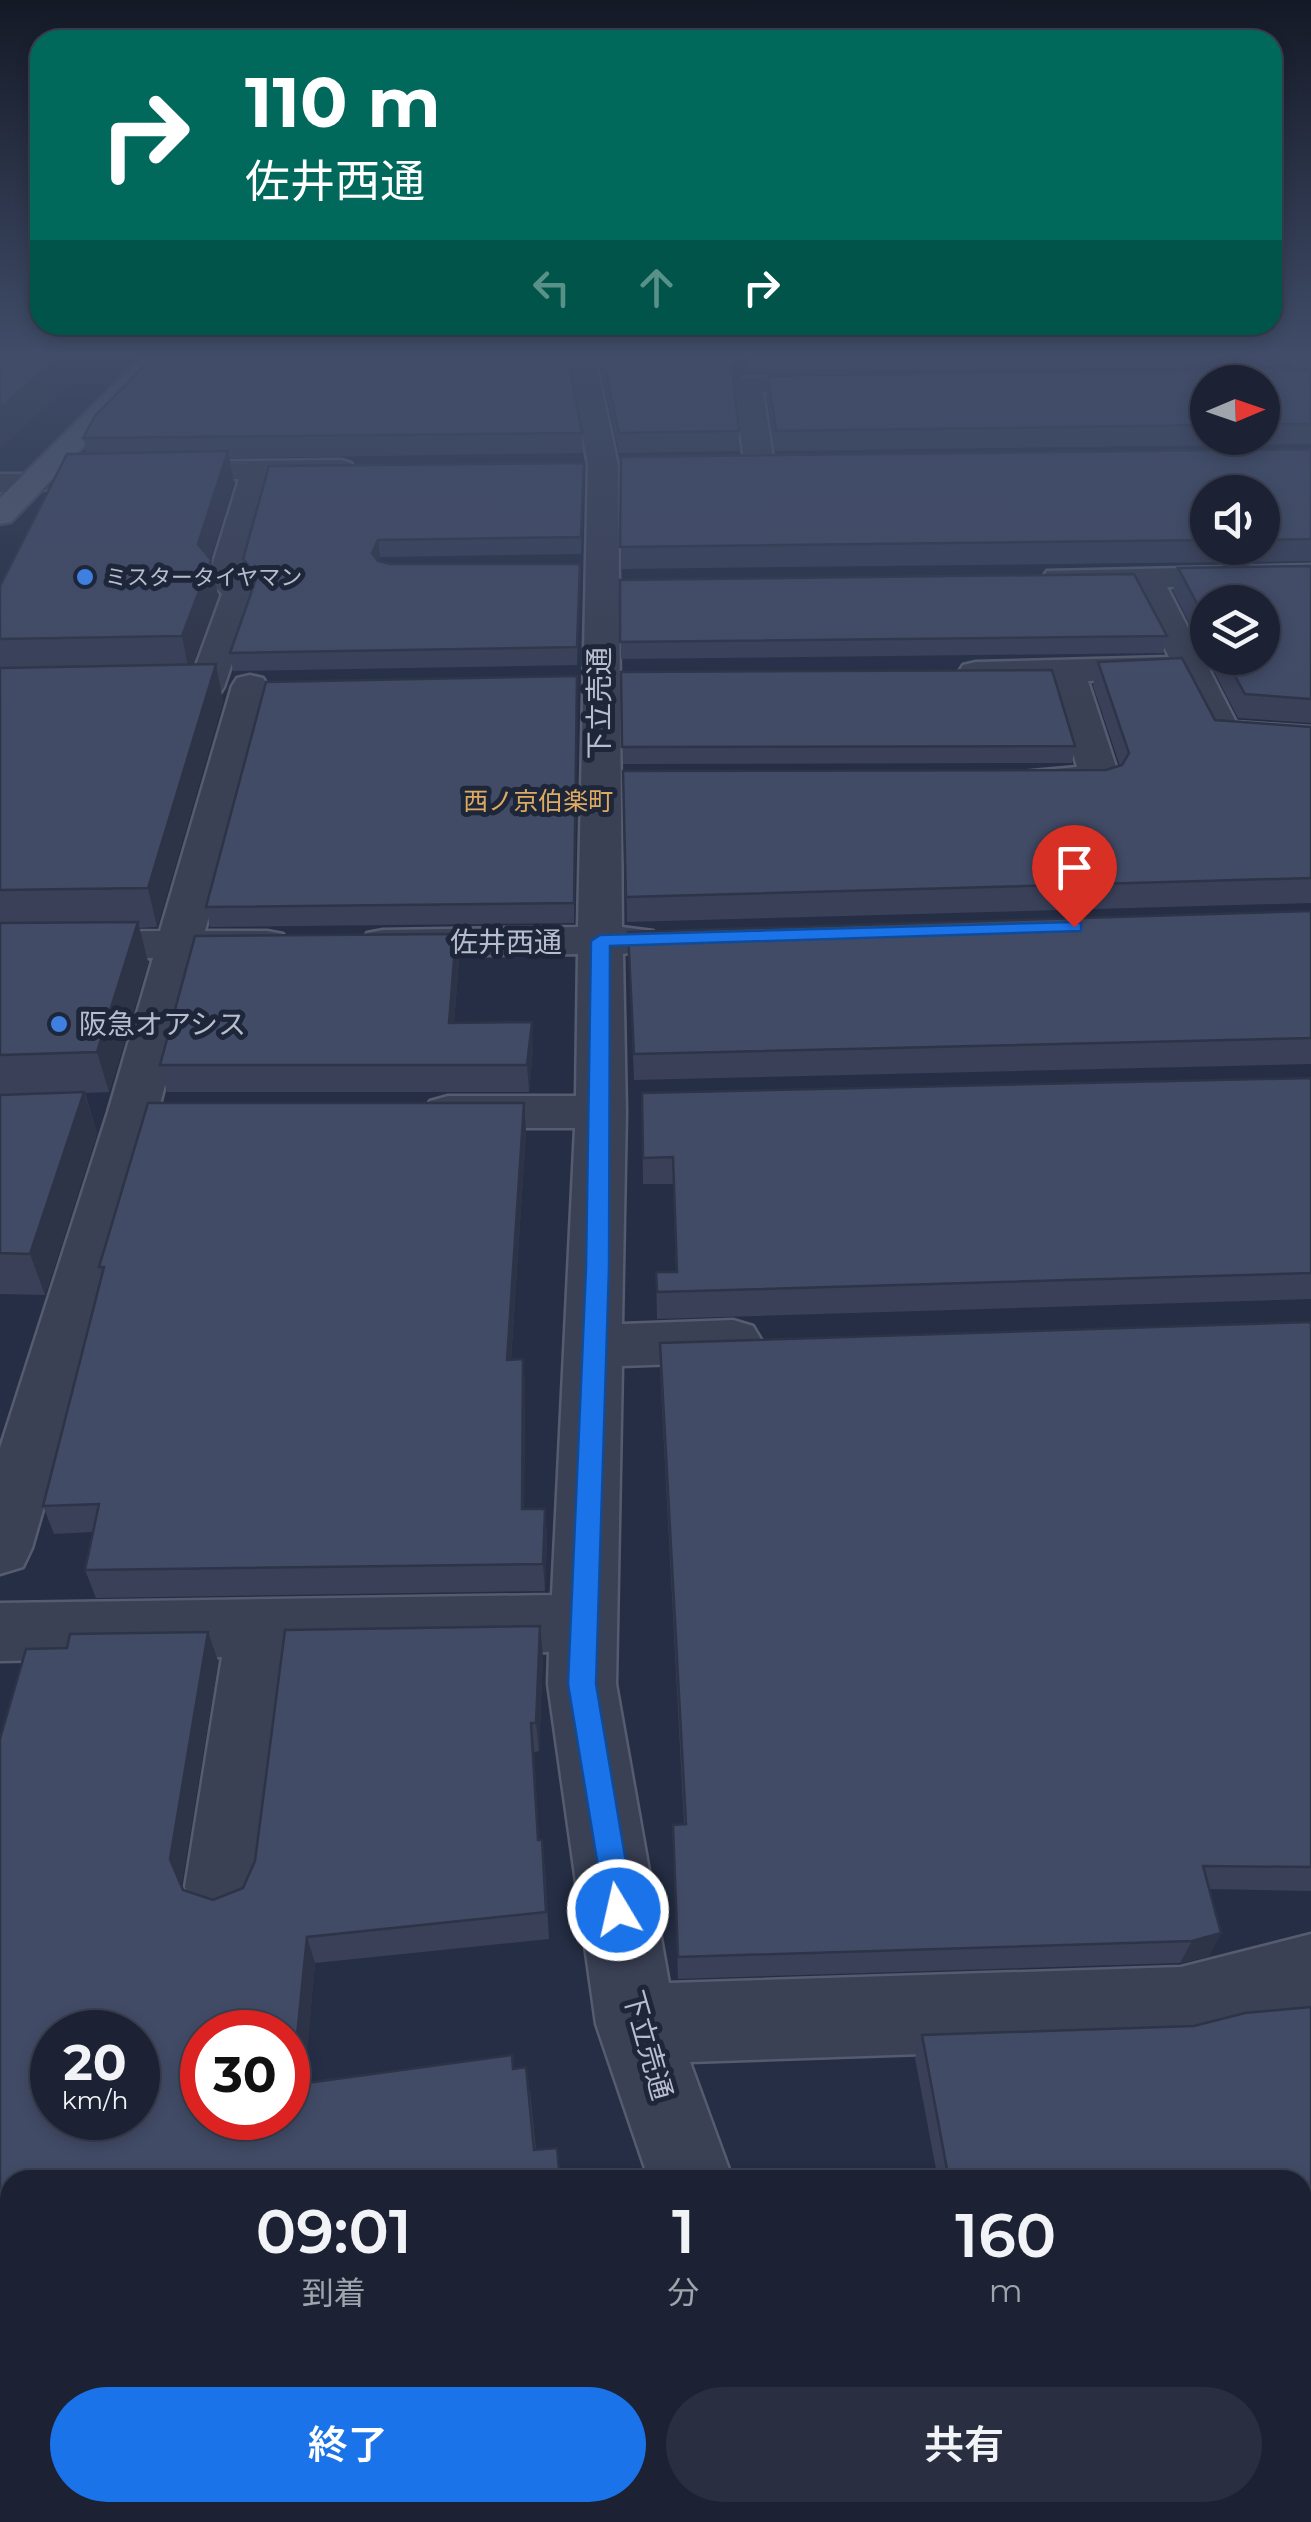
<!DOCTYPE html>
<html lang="ja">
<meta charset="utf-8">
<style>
:root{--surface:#1c2234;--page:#292f40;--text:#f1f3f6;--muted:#a0a4ac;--line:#3a3f4f;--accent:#1a73e8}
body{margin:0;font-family:Montserrat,"Noto Sans JP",sans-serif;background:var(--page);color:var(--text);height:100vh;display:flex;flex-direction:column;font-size:38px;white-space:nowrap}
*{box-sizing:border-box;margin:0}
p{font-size:32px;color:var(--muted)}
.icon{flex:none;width:55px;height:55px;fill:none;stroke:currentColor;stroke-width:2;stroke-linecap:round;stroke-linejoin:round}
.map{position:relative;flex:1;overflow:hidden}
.drawer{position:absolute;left:0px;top:2170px;width:1312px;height:352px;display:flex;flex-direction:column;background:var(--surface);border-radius:30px 30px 0 0;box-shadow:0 5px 15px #0003,0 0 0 2px var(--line)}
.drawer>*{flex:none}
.banner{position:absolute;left:30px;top:30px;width:1252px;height:305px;border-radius:30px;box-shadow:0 5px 15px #0003,0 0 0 2px var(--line);background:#00695c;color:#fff;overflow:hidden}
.needle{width:65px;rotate:88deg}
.tools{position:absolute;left:1190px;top:365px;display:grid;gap:20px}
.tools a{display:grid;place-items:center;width:90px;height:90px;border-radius:50%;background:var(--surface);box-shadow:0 5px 15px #0003,0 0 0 2px var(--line);font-size:50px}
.speed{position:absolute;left:30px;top:2010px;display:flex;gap:20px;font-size:50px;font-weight:700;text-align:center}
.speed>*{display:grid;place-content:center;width:130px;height:130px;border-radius:50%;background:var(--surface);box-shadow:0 5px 15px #0003,0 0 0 2px var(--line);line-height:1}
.speed small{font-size:25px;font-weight:400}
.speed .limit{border:15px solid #d22;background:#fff;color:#111}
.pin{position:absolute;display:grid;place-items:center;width:85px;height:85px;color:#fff;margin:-102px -42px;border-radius:50% 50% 50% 0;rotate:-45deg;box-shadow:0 0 10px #0007}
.pin .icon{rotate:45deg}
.me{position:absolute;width:110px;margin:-55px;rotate:351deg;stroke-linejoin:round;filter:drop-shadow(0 0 8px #0008)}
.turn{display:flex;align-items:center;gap:35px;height:210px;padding:0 50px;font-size:45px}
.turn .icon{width:130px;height:130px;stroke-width:2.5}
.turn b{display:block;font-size:70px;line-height:85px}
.lanes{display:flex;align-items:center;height:95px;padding:0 50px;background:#0003;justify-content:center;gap:50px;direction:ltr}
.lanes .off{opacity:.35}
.eta{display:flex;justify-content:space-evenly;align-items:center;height:170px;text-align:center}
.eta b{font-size:60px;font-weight:600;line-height:70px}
.cta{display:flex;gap:20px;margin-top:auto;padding:20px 50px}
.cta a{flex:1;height:115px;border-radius:60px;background:var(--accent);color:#fff;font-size:40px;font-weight:600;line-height:115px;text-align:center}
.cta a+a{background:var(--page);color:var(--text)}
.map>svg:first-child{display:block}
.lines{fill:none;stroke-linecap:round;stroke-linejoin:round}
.minor-casing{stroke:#565c6f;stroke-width:5}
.major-casing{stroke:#444a5e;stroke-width:5}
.minor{fill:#3a4155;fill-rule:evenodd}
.major{fill:#586075;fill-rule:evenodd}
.wall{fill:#394058;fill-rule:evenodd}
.shaded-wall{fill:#2e3447}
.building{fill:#424b66;stroke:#2e3447;stroke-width:2.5;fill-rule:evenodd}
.route{fill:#1a73e8;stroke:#114b97;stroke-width:2.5}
.shop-dot{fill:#3f7fe0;stroke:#1e263a;stroke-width:4}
.labels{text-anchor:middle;stroke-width:10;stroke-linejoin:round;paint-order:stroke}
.far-poi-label{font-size:22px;fill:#b8bdce;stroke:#1e263a;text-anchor:start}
.far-neighbourhood-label{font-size:25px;fill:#deaa62;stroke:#1e263a}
.street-label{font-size:28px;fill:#b8bdce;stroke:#1e263a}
.poi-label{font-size:28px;fill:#b8bdce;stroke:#1e263a;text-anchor:start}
</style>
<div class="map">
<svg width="1311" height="2522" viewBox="0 0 1311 2522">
<rect width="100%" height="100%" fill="#252e45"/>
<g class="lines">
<!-- minor casing -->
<g class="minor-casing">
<g id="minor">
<polygon points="568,353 594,353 618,465 622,927 653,931 659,940 653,949 623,954 626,1112 622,1324 733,1320 753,1326 762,1341 753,1356 733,1362 622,1366 616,1684 669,1983 1181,1967 1311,1934 1311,2012 1181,2045 690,2062 733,2180 649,2180 596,2024 548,1684 549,1652 290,1656 261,1887 250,1913 223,1923 196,1913 185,1887 222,1657 0,1661 0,1603 552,1595 575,1128 448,1128 430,1123 423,1112 430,1101 448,1096 576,1096 578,954 383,956 367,953 361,943 367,933 383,930 578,927 588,465"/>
<polygon points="844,375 854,377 857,383 854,389 763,392 774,464 769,470 749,470 744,464 735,384 738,378"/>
<polygon points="341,460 351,463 356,469 351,475 269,479 242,577 256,592 224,687 219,695 206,698 193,695 188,687 222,594 208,579 239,479 82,481 33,492 0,492 0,474 33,474 82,463"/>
<path d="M1311 565V585L1167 587 1236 722 1311 727V749L1209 740 1179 678 1088 681 1120 779 1114 787C1086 794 1049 795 1021 788L1015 780 1021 772 1077 767 1052 682 976 684 963 681 958 673 963 665 976 662 1169 657 1134 587 1059 588 1047 585 1042 578 1047 571Z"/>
<polygon points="250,675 263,678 268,686 205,931 267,931 283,934 289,944 283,954 267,957 198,958 158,1112 32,1548 23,1567 0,1574 0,1448 108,1112 153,958 0,959 0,933 160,931 232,686 237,678"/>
<polygon points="761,2512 856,2512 859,2522 763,2522"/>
</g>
</g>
<!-- major casing -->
<g class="major-casing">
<g id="major">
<polygon points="146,353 174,353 11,522 0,524 0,498"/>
<polygon points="1282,353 1310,353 1311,378 1302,376"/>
</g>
</g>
<!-- minor -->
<use href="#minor" class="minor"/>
<!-- major -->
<use href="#major" class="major"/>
</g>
<!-- wall -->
<g class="wall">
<path d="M598 353H1291L1288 366H1220L1311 369V444L775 451 767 396 768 376 1212 370 1216 366 748 372 734 382 739 431V451L619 453ZM1208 382H1262V438H1208Z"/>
<polygon points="582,433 583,453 230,458 234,483 210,559 218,595 192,665 223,701 157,927 139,928 148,962 109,1092 85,1093 97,1133 45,1295 0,1294 0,586 87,454 83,438"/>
<path d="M1311 449V561L621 569V457ZM1208 492H1262V548H1208Z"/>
<polygon points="584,463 581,554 380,557 378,561 390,564 580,564 577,665 233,671 230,653 253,585 246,576 243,559"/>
<path d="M1311 566V723L1238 718 1173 591 1178 568ZM1208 602 1262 658H1208Z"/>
<polygon points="620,580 1167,636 1163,653 621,659"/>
<polygon points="1098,662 1215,720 1311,727 1311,903 627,922 623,771 1106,770 1120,766 1093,686"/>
<polygon points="621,672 1075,746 1072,763 623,764"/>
<polygon points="577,676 574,923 210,927 206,907"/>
<polygon points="1311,911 1311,1064 634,1080 628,932"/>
<polygon points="459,960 454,1023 533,1048 529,1092 167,1092 160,1065"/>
<polygon points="1311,1078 1311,1299 657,1319 656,1272 676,1272 673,1184 643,1184 642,1093"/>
<polygon points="524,1103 526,1132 511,1360 523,1359 525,1388 524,1509 545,1509 547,1537 545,1591 96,1598 85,1570 93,1532 54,1534 43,1506 102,1274 99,1267"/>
<polygon points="1311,1322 1311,1891 1209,1889 1221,1933 1209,1956 1180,1963 678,1979 673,1825 684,1824 660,1370 660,1343"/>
<polygon points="208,1632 218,1661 181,1886 183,1890 213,1900 243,1888 543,1656 539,1751 534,1752 539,1840 545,1867 549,1939 315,1963 304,2084 514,2069 530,2091 536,2150 10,2512 294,2512 294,2516 224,2522 0,2522 0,1739 67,1648"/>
<polygon points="1311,2007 1311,2453 1302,2454 1302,2180 938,2180 915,2058 922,2035 1194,2026"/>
</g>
<!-- shaded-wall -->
<g class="shaded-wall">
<polygon points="63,353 104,353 0,449 0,408"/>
<polygon points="749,353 748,372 731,384 732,365"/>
<polygon points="228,451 234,483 204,578 198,544"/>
<polygon points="378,540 380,557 374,570 372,553"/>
<polygon points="211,560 218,595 189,672 182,636"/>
<polygon points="580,564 580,582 577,665 577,647"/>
<polygon points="216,664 223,701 157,927 148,888"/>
<polygon points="138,922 148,962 109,1092 97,1052"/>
<polygon points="456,934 459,960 452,1049 449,1023"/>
<polygon points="532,1022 533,1048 529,1092 527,1065"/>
<polygon points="84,1092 97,1133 45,1295 30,1254"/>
<polygon points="524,1103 526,1132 509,1388 507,1360"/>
<polygon points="523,1359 525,1388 524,1537 522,1509"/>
<polygon points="545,1509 547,1537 545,1591 543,1564"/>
<polygon points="540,1626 543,1656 539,1751 536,1723"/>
<polygon points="208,1632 218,1661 181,1886 170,1859"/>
<polygon points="531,1723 534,1752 540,1867 538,1840"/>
<polygon points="1221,1933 1209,1956 1180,1963 1192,1941"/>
<polygon points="307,1937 315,1963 302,2109 292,2085"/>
<polygon points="164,2512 165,2512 175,2522 168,2522 163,2518"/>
</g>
<!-- building -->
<g class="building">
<polygon points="0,353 63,353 0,408"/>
<polygon points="157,353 567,353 582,433 83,438 95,416"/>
<polygon points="602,353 748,353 732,365 739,431 619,433"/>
<polygon points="1216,366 1311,369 1311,424 1262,424 1262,382 1208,382 1208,425 776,431 768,376 1212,370"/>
<polygon points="1311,449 1311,539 1262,540 1262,492 1208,492 1208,540 620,547 621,457"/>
<polygon points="228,451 198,544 211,560 182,636 0,639 0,586 67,454"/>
<polygon points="584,463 581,537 378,540 372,553 378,561 390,564 580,564 577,647 230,653 257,576 243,559 269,466"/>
<polygon points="1311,566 1311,699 1245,694 1225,658 1262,658 1262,602 1208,602 1208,624 1178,568"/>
<polygon points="1134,574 1167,636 620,642 620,580"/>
<polygon points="1182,658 1215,720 1311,727 1311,878 626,897 623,771 1106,770 1122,765 1129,753 1098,662"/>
<polygon points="216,664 148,888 0,890 0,668"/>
<polygon points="1052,670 1075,746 622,747 621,672"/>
<polygon points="577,676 574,903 206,907 266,682"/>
<polygon points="1311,911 1311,1038 634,1054 628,932"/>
<polygon points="138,922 97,1052 0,1055 0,923"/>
<polygon points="456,934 449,1023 532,1022 527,1065 160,1065 195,936"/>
<polygon points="1311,1078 1311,1273 657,1292 656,1272 677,1272 673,1157 643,1158 642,1093"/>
<polygon points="84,1092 30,1254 0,1253 0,1095"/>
<polygon points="148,1103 524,1103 507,1360 523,1359 522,1509 545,1509 543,1564 85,1570 99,1504 43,1506 104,1267 99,1267"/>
<polygon points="1311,1322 1311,1867 1203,1866 1221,1933 1192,1941 678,1957 673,1825 686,1824 660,1343"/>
<path d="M540 1626 536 1723H531L538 1840H542L546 1912 307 1937 292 2085 512 2055 513 2069 526 2067 534 2150 557 2148 560 2180H10V2512H164L163 2518 106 2522H42L44 2513 0 2516V1739L26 1649 67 1648 70 1634 208 1632 170 1859 183 1890 213 1900 243 1888 255 1861 285 1630ZM52 2032H138V2118H52ZM202 2032H288V2118H202Z"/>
<polygon points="1311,2007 1311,2440 1302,2441 1302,2180 949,2180 922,2035 1194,2026 1245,2013"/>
</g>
<!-- sky -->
<linearGradient id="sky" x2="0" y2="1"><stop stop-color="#141926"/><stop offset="0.5" stop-color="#404c68"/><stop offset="1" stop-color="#404c68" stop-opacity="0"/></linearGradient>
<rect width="1311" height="706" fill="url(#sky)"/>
<!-- route -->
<polygon class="route" points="1074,922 1081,923 1081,931 610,946 609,1268 596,1684 634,1910 629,1921 618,1926 607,1921 568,1684 586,1268 591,941 600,935"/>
<!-- markers -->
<g class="shop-dot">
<circle cx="85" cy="577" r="10"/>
<circle cx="59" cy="1024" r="10"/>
</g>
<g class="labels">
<!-- far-poi labels -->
<g class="far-poi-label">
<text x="105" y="585">ミスタータイヤマン</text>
</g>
<!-- far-neighbourhood labels -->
<g class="far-neighbourhood-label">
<text x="538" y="810">西ノ京伯楽町</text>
</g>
<!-- street labels -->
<g class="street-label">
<text transform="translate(599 703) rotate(-90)" y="10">下立売通</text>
<text x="506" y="952">佐井西通</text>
<text transform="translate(648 2045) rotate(74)" y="10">下立売通</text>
</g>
<!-- poi labels -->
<g class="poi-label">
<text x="79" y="1034">阪急オアシス</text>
</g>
</g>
</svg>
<div class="tools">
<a><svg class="needle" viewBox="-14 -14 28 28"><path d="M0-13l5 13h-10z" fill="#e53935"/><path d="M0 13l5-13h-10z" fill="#a0a4ac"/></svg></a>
<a><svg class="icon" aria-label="sound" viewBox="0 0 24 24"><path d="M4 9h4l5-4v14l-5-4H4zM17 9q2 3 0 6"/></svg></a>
<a><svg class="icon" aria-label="layers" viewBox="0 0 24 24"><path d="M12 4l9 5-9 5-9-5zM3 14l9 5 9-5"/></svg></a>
</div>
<div class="speed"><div>20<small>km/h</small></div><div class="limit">30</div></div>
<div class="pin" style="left:1074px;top:927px;background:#d93025"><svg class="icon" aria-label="arrive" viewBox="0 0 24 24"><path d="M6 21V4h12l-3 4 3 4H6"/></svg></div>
<svg class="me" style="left:618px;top:1910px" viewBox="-20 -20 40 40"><circle r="17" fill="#1a73e8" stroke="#fff" stroke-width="3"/><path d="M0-11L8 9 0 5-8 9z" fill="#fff"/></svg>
<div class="banner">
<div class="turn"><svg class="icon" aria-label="right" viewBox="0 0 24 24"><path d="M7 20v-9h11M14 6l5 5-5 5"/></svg><div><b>110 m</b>佐井西通</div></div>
<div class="lanes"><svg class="icon off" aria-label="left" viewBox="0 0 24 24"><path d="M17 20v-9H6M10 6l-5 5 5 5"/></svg><svg class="icon off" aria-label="ahead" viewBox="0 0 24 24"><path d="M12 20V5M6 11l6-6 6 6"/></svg><svg class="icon" aria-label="right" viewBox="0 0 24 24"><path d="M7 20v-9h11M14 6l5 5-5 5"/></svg></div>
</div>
<section class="drawer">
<div class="eta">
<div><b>09:01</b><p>到着</p></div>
<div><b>1</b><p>分</p></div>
<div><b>160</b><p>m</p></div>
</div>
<div class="cta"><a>終了</a><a>共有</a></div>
</section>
</div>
